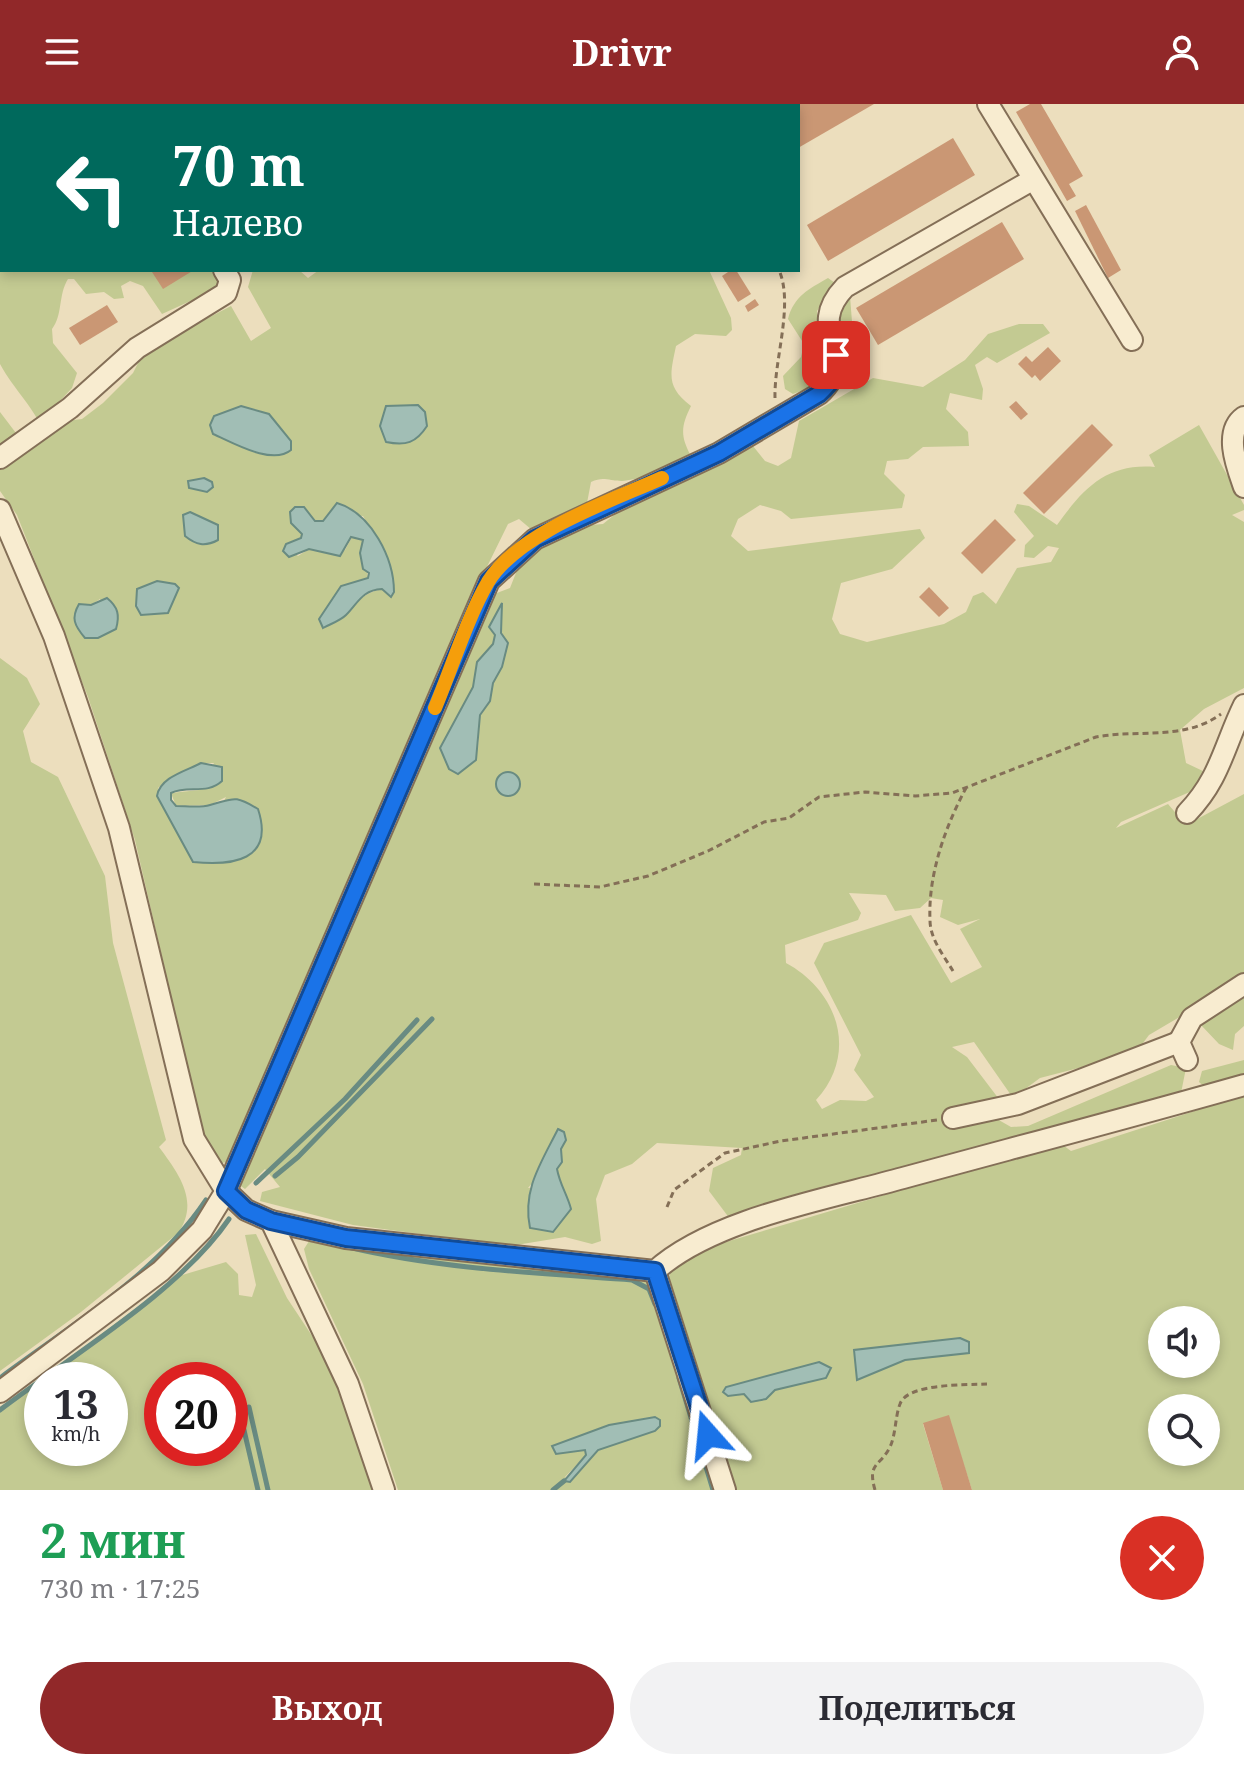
<!DOCTYPE html>
<html lang="ru">
<meta charset="utf-8">
<style>
:root{--surface:#fff;--page:#f2f2f3;--text:#2b2b33;--muted:#7c7c81;--accent:#912829}
body{margin:0;font-family:"Noto Serif",serif;background:var(--page);color:var(--text);height:100vh;display:flex;flex-direction:column;font-size:30px;white-space:nowrap}
*{box-sizing:border-box;margin:0}
p{font-size:26px;color:var(--muted)}
.icon{flex:none;width:44px;height:44px;fill:none;stroke:currentColor;stroke-width:2;stroke-linecap:round;stroke-linejoin:round}
.map{position:relative;height:1386px;overflow:hidden}
.drawer{display:flex;flex-direction:column;background:var(--surface);flex:1}
.drawer>*{flex:none}
.top-card{position:absolute;left:0px;top:0px;width:800px;height:168px;box-shadow:0 4px 12px #0003;background:#00695c;color:#fff;overflow:hidden}
.tools{position:absolute;left:1148px;top:1202px;display:grid;gap:16px}
.tools a{display:grid;place-items:center;width:72px;height:72px;border-radius:50%;background:var(--surface);box-shadow:0 4px 12px #0003;font-size:40px}
.speed{position:absolute;left:24px;top:1258px;display:flex;gap:16px;font-size:40px;font-weight:700;text-align:center}
.speed>*{display:grid;place-content:center;width:104px;height:104px;border-radius:50%;background:var(--surface);box-shadow:0 4px 12px #0003;line-height:1}
.speed small{font-size:20px;font-weight:400}
.speed .limit{border:12px solid #d22;background:#fff;color:#111}
.pin{position:absolute;display:grid;place-items:center;width:68px;height:68px;color:#fff;margin:-34px;border-radius:16px;box-shadow:0 4px 12px #0006}
.me{position:absolute;width:88px;margin:-44px;rotate:342deg;stroke-linejoin:round;filter:drop-shadow(0 0 6px #0008)}
.turn{display:flex;align-items:center;gap:28px;height:168px;padding:0 40px;font-size:36px}
.turn .icon{width:104px;height:104px;stroke-width:2.5}
.turn b{display:block;font-size:56px;line-height:68px}
.round{display:grid;place-items:center;flex:none;width:84px;height:84px;border-radius:42px;background:var(--page)}
.head{display:flex;align-items:center;justify-content:space-between;height:136px;padding:0 40px}
h1{font-size:48px;font-weight:700;line-height:60px;color:#1e9e55}
.primary-button{display:flex;gap:16px;margin-top:auto;padding:16px 40px}
.primary-button a{flex:1;height:92px;border-radius:48px;background:var(--accent);color:#fff;font-size:32px;font-weight:700;line-height:92px;text-align:center}
.primary-button a+a{background:var(--page);color:var(--text)}
header{display:flex;justify-content:space-between;align-items:center;height:104px;padding:0 40px;background:var(--accent);color:#fff;font-size:36px;font-weight:700}
.map>svg:first-child{display:block}
.green{fill:#c3ca92;fill-rule:evenodd}
.water{fill:#a1beb5;stroke:#698b82;stroke-width:2}
.lines{fill:none;stroke-linecap:round;stroke-linejoin:round}
.stream{stroke:#698b82;stroke-width:5}
.building{fill:#ca9774}
.minor-casing{stroke:#846f57;stroke-width:24}
.path{stroke:#846f57;stroke-width:3;stroke-dasharray:6 4;stroke-linecap:butt}
.minor{stroke:#f8ecd0;stroke-width:20}
.route-casing{stroke:#114b97;stroke-width:20}
.route{stroke:#1a73e8;stroke-width:14}
.slow{stroke:#f59e0b;stroke-width:14}
</style>
<header><svg class="icon" aria-label="menu" viewBox="0 0 24 24"><path d="M4 6h16M4 12h16M4 18h16"/></svg>Drivr<svg class="icon" aria-label="person" viewBox="0 0 24 24"><circle cx="12" cy="8" r="4"/><path d="M4 21q1-7 8-7t8 7"/></svg></header>
<div class="map">
<svg width="1244" height="1386" viewBox="0 0 1244 1386">
<rect width="100%" height="100%" fill="#ecdebd"/>
<!-- green -->
<g class="green">
<path d="M0 0 110 2H2V166H211L221 183 162 210 143 182 130 177 121 182 124 194 114 195 104 188 86 190 74 175H68C58 191 63 211 52 225L53 239 77 269 72 284 57 300 66 317 82 315 103 299 133 269 144 247 231 202 251 237 271 224 248 183 253 166H299L308 174 319 166H709L731 214 732 226 726 232 695 230 676 242C670 271 666 283 691 302 681 322 680 332 691 352 672 363 644 375 622 377 608 377 604 372 591 378L587 399 554 421 532 426 519 415 508 420 480 477 235 1057 221 1059 207 1049 135 736 88 593 17 411 0 387V308L19 333H46C36 305 14 286 0 260ZM304 403 315 418 323 417 327 411 363 412 385 450 394 483C371 486 360 491 346 511L351 481 368 475 363 435 352 433 345 446 333 451 309 445 298 452 286 440 301 435ZM100 495 116 524 98 534H85L91 501ZM201 659H214L199 686 171 689 176 702 210 701 226 693 193 758 158 684 168 675Z"/>
<polygon points="454,0 618,0 619,2 453,2"/>
<path d="M828 174 835 179 817 207C820 243 841 275 793 290L785 285 783 272 801 253 804 240 788 215C794 192 809 185 828 174Z"/>
<polygon points="850,192 852,218 849,226 842,226 835,220 837,199"/>
<path d="M1019 220H1043L1050 229 997 259 987 253 975 261 983 285 982 296 950 289 946 305 968 328 969 342 923 343 908 355 887 357 884 370 905 391 902 404 791 415 781 407 760 401 738 415 731 432 748 447 920 425 925 434 892 465 841 479 832 515 840 530 867 538 944 520 966 508 973 492 983 488 996 500 1017 464 1051 458 1059 444 1048 442 1034 454 1024 453 1025 441 1034 432 1014 408 1017 400 1029 402 1057 421C1083 385 1106 359 1155 363L1149 351 1199 321 1244 401V406L1232 411 1244 418V584L1204 605 1180 626 1186 659 1205 668 1208 680 1121 718 1116 724 1168 700 1186 721 1244 690V875L1149 931 1143 939 1144 947 1040 974 1013 994 974 938 952 943 967 953 1005 1003 997 1015 1011 1023 1028 1022 1171 961 1186 964 1181 989 730 1115 709 1087 713 1064 741 1051 742 1044 657 1039 632 1060 605 1071 596 1095 601 1137 592 1140 565 1133 510 1142 353 1121 260 1097 262 1088 280 1083 265 1065 245 1085 238 1080 427 649 489 492 510 484 525 446 578 422 603 420 634 395 685 376 753 342 765 357 778 362 791 354 799 317 873 274 923 283 965 256 988 230ZM502 519 501 529 508 539 502 563 493 579 490 597 480 611 478 645 440 644 473 583 477 558 493 540ZM849 789 886 791 895 807 920 804 931 794 943 796 940 813 958 821 980 815 960 825 982 863 951 879 911 811 824 839 814 859 861 951 854 966 874 993 866 997 840 996 822 1005 816 996C859 949 838 887 786 859L785 841 858 816 861 809ZM561 1045 562 1058 557 1065 560 1082 528 1084Z"/>
<path d="M0 554 27 574 40 600 23 627 31 658 58 673 105 772 113 839 166 1036 159 1043C179 1070 200 1098 178 1129L81 1208 0 1267Z"/>
<polygon points="1244,887 1244,922 1235,930 1233,946 1219,940 1201,921"/>
<polygon points="1244,956 1244,975 1207,985 1199,978 1202,967"/>
<path d="M1244 991V1386H972L948 1312 923 1320 943 1386H734L669 1173 673 1159 692 1148 1060 1039 1071 1047ZM1162 1216H1206V1260H1162ZM854 1246 968 1249 905 1256 857 1276ZM1162 1304H1206V1348H1162Z"/>
<path d="M256 1130 287 1194 324 1250 348 1300 374 1386H0V1306L179 1172 226 1158 238 1170 239 1191 252 1193 256 1181 245 1131ZM42 1276H110V1344H42ZM162 1276H230V1344H162Z"/>
<path d="M311 1134 436 1154 651 1172 716 1386H398L363 1280 309 1165 304 1145ZM655 1327 598 1346 570 1378 565 1373 586 1351 585 1346 556 1350 553 1342 577 1335Z"/>
</g>
<!-- water -->
<g class="water">
<path d="M418 301 425 308 427 322C416 339 406 342 386 338L380 322 386 302Z"/>
<path d="M241 302 269 310 291 337V346C272 362 232 338 213 330L210 321 214 312Z"/>
<polygon points="204,374 212,378 213,383 207,388 189,384 188,377"/>
<path d="M337 399C371 409 394 454 394 488L391 493 382 485C362 486 358 499 346 511 340 517 330 520 323 524L319 515 341 482 368 474 369 469 363 465 360 449 363 436 351 433 340 452 309 445 289 453 283 447 286 440 301 434 302 430 291 419 290 408 295 403H304L315 417H323Z"/>
<path d="M190 408 218 421V436C205 443 196 441 185 432L183 411Z"/>
<polygon points="157,477 175,480 179,484 168,509 141,511 136,502 137,485"/>
<path d="M107 494C118 503 120 511 116 525L98 534H85C74 521 71 514 79 500L91 501Z"/>
<polygon points="502,499 501,529 508,539 502,563 493,579 490,597 480,611 476,656 458,670 449,665 440,644 473,583 477,558 493,540 495,531 489,523"/>
<path d="M201 659 222 663V677C207 691 188 681 171 689V696L176 702C186 702 200 704 210 701 234 695 233 690 258 705 275 757 232 762 193 758L157 692C160 673 186 667 201 659Z"/>
<circle cx="508" cy="680" r="12"/>
<path d="M558 1025 564 1028 566 1036 561 1045 562 1058 557 1065C560 1081 567 1090 571 1105L553 1128 530 1124C522 1086 541 1059 558 1025Z"/>
<polygon points="960,1234 969,1238 969,1249 905,1256 857,1276 854,1246"/>
<polygon points="819,1258 831,1264 826,1274 775,1286 766,1295 751,1298 744,1290 728,1292 723,1288 726,1283"/>
<polygon points="655,1313 660,1316 660,1322 655,1327 598,1346 570,1378 564,1377 586,1351 585,1346 556,1350 552,1342 609,1321"/>
</g>
<g class="lines">
<!-- stream -->
<g class="stream">
<polyline points="275,1072 298,1053 432,915"/>
<polyline points="256,1079 345,995 417,916"/>
<path d="M348 1143C440 1165 537 1169 632 1176L649 1185 655 1200"/>
<path d="M0 1274C71 1221 156 1171 206 1096"/>
<polyline points="679,1274 713,1386"/>
<polyline points="249,1303 268,1386"/>
<path d="M0 1306C71 1252 180 1187 229 1115"/>
<polyline points="240,1309 258,1386"/>
<polyline points="553,1386 564,1377"/>
</g>
</g>
<!-- building -->
<g class="building">
<polygon points="798,0 874,0 798,44"/>
<polygon points="1030,0 1041,0 1083,72 1069,80 1076,92 1067,97 1016,8"/>
<polygon points="953,34 975,71 828,157 807,121"/>
<polygon points="1086,101 1121,166 1108,174 1075,107"/>
<polygon points="1002,118 1024,155 878,241 856,204"/>
<polygon points="156,166 194,166 163,185 152,168"/>
<polygon points="731,166 736,166 751,190 738,198 722,172"/>
<polygon points="755,195 759,201 748,208 745,202"/>
<polygon points="107,201 118,218 80,241 69,224"/>
<polygon points="1048,243 1061,257 1040,277 1035,271 1032,274 1018,260 1026,252 1032,258"/>
<polygon points="1016,297 1028,310 1021,316 1009,303"/>
<polygon points="1092,320 1113,341 1044,410 1023,389"/>
<polygon points="995,415 1016,436 982,470 961,449"/>
<polygon points="929,483 949,504 939,513 919,493"/>
<polygon points="949,1311 972,1386 943,1386 923,1319"/>
</g>
<g class="lines">
<!-- minor casing -->
<g class="minor-casing">
<g id="minor">
<polyline points="124,0 125,2"/>
<polyline points="988,0 1132,236"/>
<polyline points="703,2 707,0"/>
<path d="M1244 313C1223 328 1237 363 1244 383"/>
<polyline points="0,354 70,304 137,244 226,189 230,176 224,166"/>
<polyline points="0,406 54,532 119,724 194,1035 226,1087 246,1106 271,1117 348,1280 384,1386"/>
<path d="M1187 709C1220 675 1224 642 1244 601"/>
<polyline points="1187,956 1179,938 1192,914 1244,880"/>
<polyline points="953,1014 1018,1000 1179,938"/>
<path d="M271 1117 346 1134 655 1167C712 1115 828 1095 903 1074 1017 1043 1131 1013 1244 981"/>
<polyline points="655,1167 725,1386"/>
<path d="M0 1288 161 1167 202 1126 226 1087 489 477 535 435 719 349 819 290C863 249 802 228 845 183L1032 76"/>
</g>
</g>
<!-- path -->
<g class="path">
<path d="M775 294C774 255 794 201 779 166"/>
<path d="M534 780 600 783 648 772 708 747 764 718 789 714 819 693 865 688 915 692 952 689 1096 633C1139 625 1184 637 1221 610"/>
<path d="M953 867C944 852 930 835 930 816 928 771 945 723 966 684"/>
<polyline points="667,1103 674,1086 725,1049 781,1037 937,1016"/>
<path d="M875 1386C867 1358 880 1363 890 1343 896 1330 895 1313 900 1300 907 1279 967 1281 987 1280"/>
</g>
<!-- minor -->
<use href="#minor" class="minor"/>
</g>
<g class="lines">
<!-- route casing -->
<g class="route-casing">
<path id="route" d="M708 1331 655 1167 346 1134 271 1117 246 1106 226 1087 489 477 535 435 719 349 819 290C833 277 838 270 836 251"/>
</g>
<!-- route -->
<use href="#route" class="route"/>
<!-- slow -->
<path class="slow" d="M435 604C451 566 468 512 488 478 519 428 611 397 662 374"/>
</g>
</svg>
<div class="tools">
<a><svg class="icon" aria-label="sound" viewBox="0 0 24 24"><path d="M4 9h4l5-4v14l-5-4H4zM17 9q2 3 0 6"/></svg></a>
<a><svg class="icon" aria-label="search" viewBox="0 0 24 24"><circle cx="10" cy="10" r="6"/><path d="M15 15l6 6"/></svg></a>
</div>
<div class="speed"><div>13<small>km/h</small></div><div class="limit">20</div></div>
<div class="pin" style="left:836px;top:251px;background:#d93025"><svg class="icon" aria-label="arrive" viewBox="0 0 24 24"><path d="M6 21V4h12l-3 4 3 4H6"/></svg></div>
<svg class="me" style="left:708px;top:1331px" viewBox="-20 -20 40 40"><path d="M0-17L14 15 0 8-14 15z" fill="#1a73e8" stroke="#fff" stroke-width="4"/></svg>
<div class="top-card">
<div class="turn"><svg class="icon" aria-label="left" viewBox="0 0 24 24"><path d="M17 20v-9H6M10 6l-5 5 5 5"/></svg><div><b>70 m</b>Налево</div></div>
</div>
</div>
<section class="drawer">
<div class="head"><div><h1>2 мин</h1><p>730 m · 17:25</p></div><a class="round" style="background:#d93025;color:#fff"><svg class="icon" aria-label="close" viewBox="0 0 24 24"><path d="M6 6l12 12M18 6L6 18"/></svg></a></div>
<div class="primary-button"><a>Выход</a><a>Поделиться</a></div>
</section>
